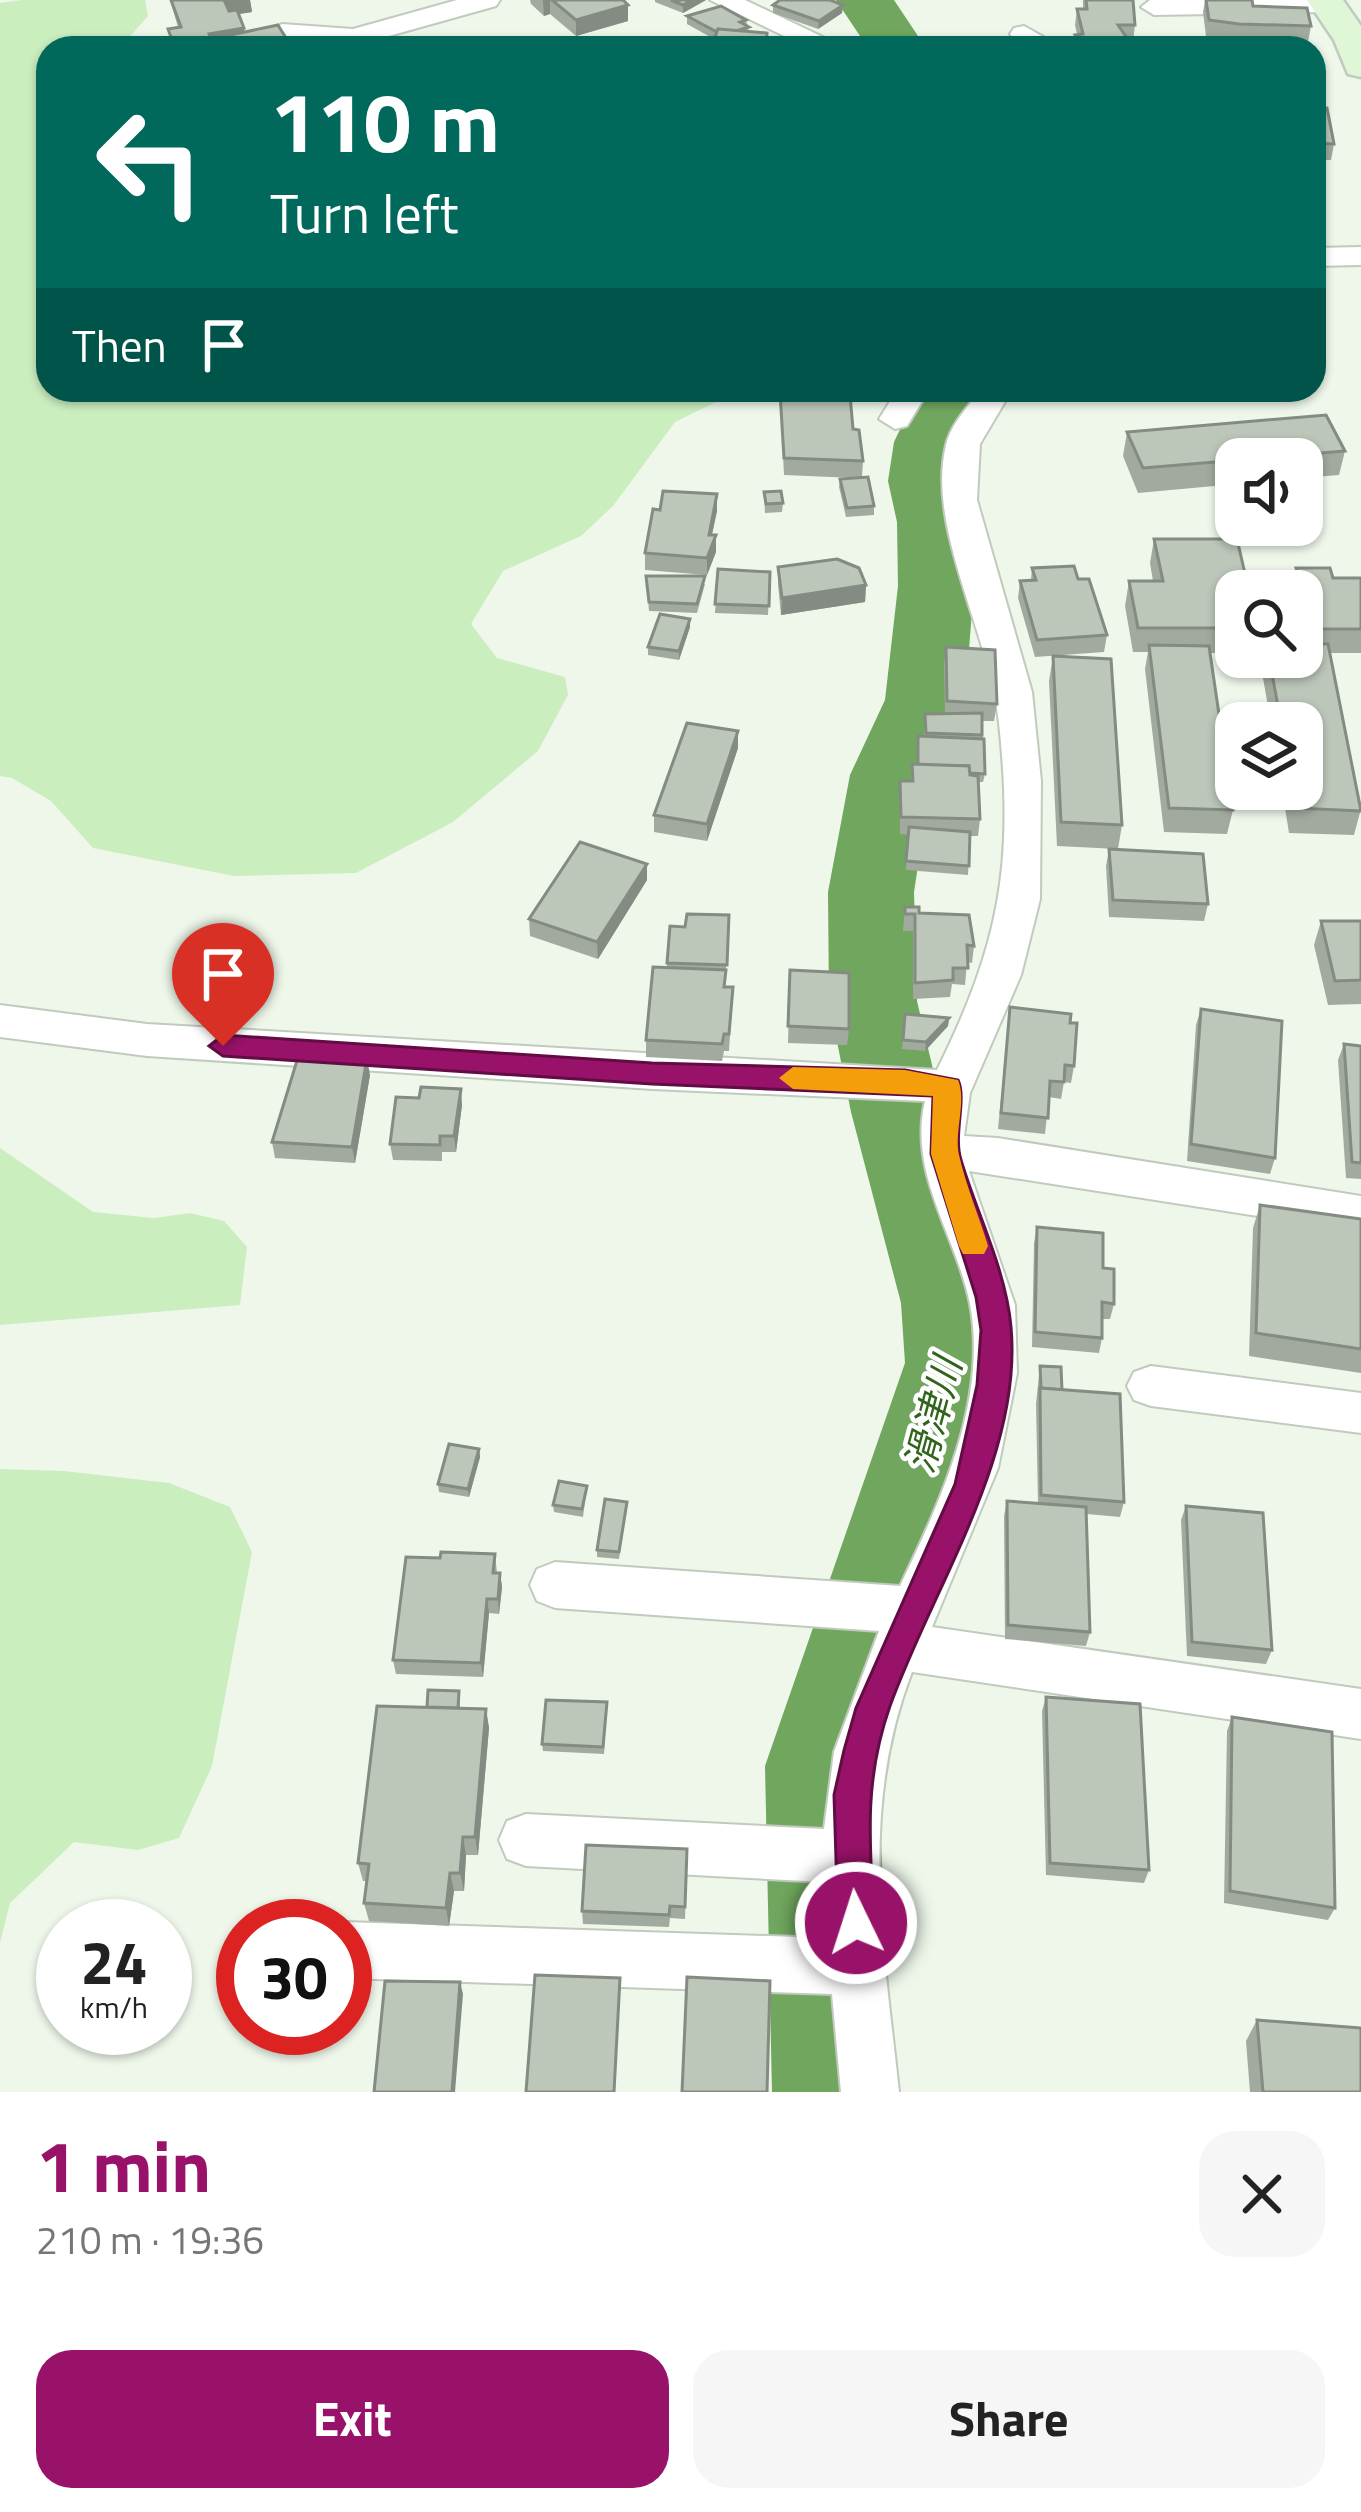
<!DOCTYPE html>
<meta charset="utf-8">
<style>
:root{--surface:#fff;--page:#f6f6f6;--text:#222;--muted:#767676;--accent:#971268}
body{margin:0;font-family:"Titillium Web","Noto Sans JP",sans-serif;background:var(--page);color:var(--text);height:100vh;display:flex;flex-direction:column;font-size:45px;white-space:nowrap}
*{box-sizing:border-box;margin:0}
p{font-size:39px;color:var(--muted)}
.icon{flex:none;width:66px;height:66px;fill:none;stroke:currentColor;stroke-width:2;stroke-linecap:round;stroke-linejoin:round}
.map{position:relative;height:2092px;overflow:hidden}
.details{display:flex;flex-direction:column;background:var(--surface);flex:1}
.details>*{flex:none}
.top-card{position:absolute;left:36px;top:36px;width:1290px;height:366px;border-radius:36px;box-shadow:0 3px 9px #0004;background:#00695c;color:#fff;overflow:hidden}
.fabs{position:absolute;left:1215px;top:438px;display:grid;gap:24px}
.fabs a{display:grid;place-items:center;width:108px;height:108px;border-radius:24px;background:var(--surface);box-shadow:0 3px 9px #0004;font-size:60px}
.speed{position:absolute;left:36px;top:1899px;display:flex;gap:24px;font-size:60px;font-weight:700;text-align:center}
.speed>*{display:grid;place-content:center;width:156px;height:156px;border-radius:50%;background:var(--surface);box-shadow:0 3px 9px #0004;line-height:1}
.speed small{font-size:30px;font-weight:400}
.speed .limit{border:18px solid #d22;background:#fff;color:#111}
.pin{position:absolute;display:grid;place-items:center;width:102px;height:102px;color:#fff;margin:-123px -51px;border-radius:50% 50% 50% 0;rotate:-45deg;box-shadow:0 0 12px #0007}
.pin .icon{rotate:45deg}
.me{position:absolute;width:132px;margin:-66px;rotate:356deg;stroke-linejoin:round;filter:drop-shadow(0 0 9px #0008)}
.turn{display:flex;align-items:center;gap:42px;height:252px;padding:0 36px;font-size:54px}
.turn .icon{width:156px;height:156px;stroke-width:2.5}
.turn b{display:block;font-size:84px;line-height:102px}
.then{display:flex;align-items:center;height:114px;padding:0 36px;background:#0003;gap:24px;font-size:45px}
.round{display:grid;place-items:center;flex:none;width:126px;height:126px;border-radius:36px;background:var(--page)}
.overview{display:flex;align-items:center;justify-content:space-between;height:204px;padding:0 36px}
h1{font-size:72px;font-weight:700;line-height:90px;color:var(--accent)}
.cta{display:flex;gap:24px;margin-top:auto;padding:24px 36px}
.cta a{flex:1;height:138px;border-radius:36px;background:var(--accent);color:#fff;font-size:48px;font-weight:700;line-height:138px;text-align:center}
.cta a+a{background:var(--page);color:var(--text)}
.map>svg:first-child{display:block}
.green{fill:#cbeebf}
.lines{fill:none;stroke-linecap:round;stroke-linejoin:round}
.river{fill:#70a65d;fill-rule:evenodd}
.street-casing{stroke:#c0cabd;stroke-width:4}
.secondary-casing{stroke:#c0cabd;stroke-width:5}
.street{fill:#fff;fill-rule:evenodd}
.secondary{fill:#dff7d6;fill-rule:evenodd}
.wall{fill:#a2aa9f}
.shaded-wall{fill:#848b82}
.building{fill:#bcc6b9;stroke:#848b82;stroke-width:3}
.route{fill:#971268;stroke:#620c44;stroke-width:3}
.slow{fill:#f59e0b}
.labels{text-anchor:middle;stroke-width:9;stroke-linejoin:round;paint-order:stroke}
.water-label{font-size:39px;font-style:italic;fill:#32651c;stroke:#fff}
</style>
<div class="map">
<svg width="1361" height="2092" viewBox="0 0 1361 2092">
<rect width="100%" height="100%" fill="#eef7ea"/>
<!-- green -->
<g class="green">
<polygon points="22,0 145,0 148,16 120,48 48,48 44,122 48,127 48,390 729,390 724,398 675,422 613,506 581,536 503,571 471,624 497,658 565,677 568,695 538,751 453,822 356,873 234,876 93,848 51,801 12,778 0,776 0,3"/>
<polygon points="0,1148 93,1212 154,1218 190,1213 224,1221 247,1247 240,1305 0,1325"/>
<polygon points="0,1469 64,1471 169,1483 230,1507 252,1552 212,1766 179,1838 138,1850 74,1842 10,1903 0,1943"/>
</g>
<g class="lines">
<!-- river -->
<g class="river">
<polygon points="836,0 894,0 926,48 868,48"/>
<polygon points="919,390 989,390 964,442 960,481 971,522 974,586 965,700 932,775 914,892 917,1001 943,1112 999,1303 1005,1363 877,1766 894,2092 772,2092 765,1766 905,1363 901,1303 851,1112 829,1001 828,892 850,775 885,700 898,586 897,522 888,481 894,442"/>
</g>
<!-- street casing -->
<g class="street-casing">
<g id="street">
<polygon points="457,0 500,0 496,6 364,43 360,48 282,40 268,32 282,24 353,29"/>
<polygon points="710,0 745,0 846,48 809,48"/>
<polygon points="1339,0 1337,10 1328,12 1154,15 1141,7 1150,0"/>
<path d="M1024 26 1063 48C1042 48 1024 51 1010 34L1014 28Z"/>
<polygon points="1361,247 1361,265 1314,266 1314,248"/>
<polygon points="897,390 929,390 907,426 895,429 879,419"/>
<path d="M980 390H1012L980 444 977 500 1032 692 1041 781 1040 899 1021 975 970 1093 964 1136 998 1138 1361 1196V1232L969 1171 1015 1305 1017 1373 998 1468 932 1627 1361 1689V1739L912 1672C858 1811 884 1949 899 2092H841L832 1994 345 1978V1926H336L345 1922 827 1938 824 1882 526 1866 507 1859 499 1840 507 1821 526 1814 824 1829 834 1752 879 1631 555 1608 537 1601 530 1585 537 1569 555 1562 900 1586C940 1502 988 1400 970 1304 956 1235 908 1174 925 1101L652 1089 147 1056 0 1037V1005L147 1024 937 1070C1000 943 1014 863 999 723 990 635 926 528 946 445 951 424 968 407 980 390Z"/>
<polygon points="1151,1366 1361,1393 1361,1433 1151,1406 1134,1400 1127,1386 1134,1372"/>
</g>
</g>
<!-- secondary casing -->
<g class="secondary-casing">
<polygon id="secondary" points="1307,0 1343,0 1361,26 1361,77 1348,74 1334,40"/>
</g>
<!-- street -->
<use href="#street" class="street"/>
<!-- secondary -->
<use href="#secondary" class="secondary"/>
</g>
<!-- wall -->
<g class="wall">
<polygon points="170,0 250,0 252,12 238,14 245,32 290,48 172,48 168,29 178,27"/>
<polygon points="530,0 623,0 628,21 576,36 550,14 544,16 531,4"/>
<polygon points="655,0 706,0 683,13 655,2"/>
<polygon points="1083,0 1133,0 1135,25 1133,41 1129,41 1130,48 1073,48 1075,35 1077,34 1075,25 1077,9 1083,9"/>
<polygon points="1205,0 1252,0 1253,6 1311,26 1308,42 1236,40 1206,36 1203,12"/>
<polygon points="773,5 843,5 842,13 818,29 773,13"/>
<polygon points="687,16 746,20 749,32 714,39 687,24"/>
<polygon points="1314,108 1334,144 1331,160 1314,160"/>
<polygon points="780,392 853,429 863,461 862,477 874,506 874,515 846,517 839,487 840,479 855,478 784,475"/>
<polygon points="1127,432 1345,451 1339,475 1302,478 1302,459 1236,459 1236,484 1138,493 1123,456"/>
<polygon points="764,492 783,503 782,512 765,513"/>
<polygon points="717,494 717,511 712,535 716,552 707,575 645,570 645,553 660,510"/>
<polygon points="1154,539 1246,578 1293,578 1296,568 1333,578 1361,578 1361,653 1330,653 1361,809 1354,835 1289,833 1282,789 1302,789 1302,723 1271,723 1261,667 1263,657 1302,657 1302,591 1236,591 1236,653 1210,653 1233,810 1227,834 1164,832 1145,669 1148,652 1133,652 1125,606 1129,581 1153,581 1150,563"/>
<polygon points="778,567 866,585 865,602 781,615 778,584"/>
<polygon points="1032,568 1078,579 1107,635 1104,652 1035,657 1018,598 1020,581 1031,580"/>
<polygon points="718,569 770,572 768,615 715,613"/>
<polygon points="646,576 705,584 697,613 649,611"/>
<polygon points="690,619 690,627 679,660 648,655 648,647"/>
<polygon points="946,647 997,704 994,721 982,721 985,774 983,782 979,782 980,819 978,836 970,836 968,875 906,870 908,835 900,834 900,781 911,781 912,764 917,765 924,737 925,714 945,714 944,664"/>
<polygon points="1053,656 1122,825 1118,849 1057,846 1049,681"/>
<polygon points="738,748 707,841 654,832 654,815"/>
<polygon points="1109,849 1208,904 1204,921 1109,917 1106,866"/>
<polygon points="647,864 647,880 598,959 530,936 529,919"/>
<polygon points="905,907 974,946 972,963 967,962 965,985 952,984 950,997 913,999 913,931 903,931"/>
<polygon points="729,915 725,987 732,1004 729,1051 724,1051 722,1061 646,1057 646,1040 667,967 670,926 685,927"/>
<polygon points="1321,921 1361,921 1361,1004 1328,1005 1314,945"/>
<polygon points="790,970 849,1029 847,1045 788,1043"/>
<polygon points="1010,1007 1074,1066 1071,1083 1064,1082 1061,1099 1049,1097 1045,1134 998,1129"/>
<polygon points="1201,1009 1275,1158 1270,1174 1187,1161 1196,1025"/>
<polygon points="905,1014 949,1018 948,1026 925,1051 902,1049"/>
<polygon points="1344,1044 1361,1046 1361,1179 1346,1178 1338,1060"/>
<polygon points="370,1075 355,1163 275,1158 272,1142"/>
<polygon points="462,1105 456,1152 442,1152 442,1161 393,1160 390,1144"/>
<polygon points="1260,1205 1361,1219 1361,1373 1249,1356 1253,1228"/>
<polygon points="1037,1227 1103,1268 1114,1304 1110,1319 1102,1319 1102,1338 1099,1353 1032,1347 1034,1243"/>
<polygon points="1040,1366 1062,1390 1124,1502 1120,1517 1087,1514 1090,1632 1086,1646 1005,1639 1004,1516 1007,1501 1038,1503 1036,1404"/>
<polygon points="479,1449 480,1457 469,1497 439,1492 438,1484"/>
<polygon points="587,1486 583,1517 554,1512 553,1505"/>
<polygon points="627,1502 619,1559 597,1557 597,1550"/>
<polygon points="1186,1506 1272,1650 1266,1664 1187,1656 1181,1520"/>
<polygon points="495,1554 497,1573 500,1573 502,1587 499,1614 489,1613 483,1677 396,1674 393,1660 440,1558"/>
<polygon points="459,1691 460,1708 486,1709 489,1728 478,1855 466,1855 464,1891 454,1891 449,1926 369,1921 364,1903 367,1881 363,1881 358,1863 427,1707"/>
<polygon points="1046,1697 1149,1870 1144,1883 1046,1875 1042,1711"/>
<polygon points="607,1702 604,1754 543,1751 542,1744"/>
<polygon points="1232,1717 1335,1908 1328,1920 1224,1903 1227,1731"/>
<polygon points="687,1849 685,1919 670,1918 669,1927 583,1924 582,1911"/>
<polygon points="1257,2020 1361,2092 1250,2092 1246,2041"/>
</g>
<!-- shaded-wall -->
<g class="shaded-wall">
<polygon points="224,0 250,0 252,12 226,16"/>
<polygon points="543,0 550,0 550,14 544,16"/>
<polygon points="692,0 706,0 683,13 683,5"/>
<polygon points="628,5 628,21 576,36 576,20"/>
<polygon points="843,5 842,13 818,29 819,21"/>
<polygon points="244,28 247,44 216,38 217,48 188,48 209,34"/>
<polygon points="289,43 290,48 263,48"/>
<polygon points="717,494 717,511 708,552 709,535"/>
<polygon points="716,535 716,552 707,575 707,558"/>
<polygon points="866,585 865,602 781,615 782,598"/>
<polygon points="690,619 690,627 679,660 679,651"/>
<polygon points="738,731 738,748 707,841 707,824"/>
<polygon points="647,864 647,880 598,959 597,942"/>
<polygon points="949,1018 948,1026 925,1051 926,1042"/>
<polygon points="367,1058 370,1075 355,1163 352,1147"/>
<polygon points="461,1089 462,1105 456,1152 454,1136"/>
<polygon points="479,1449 480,1457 469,1497 468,1489"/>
<polygon points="500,1573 502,1587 499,1614 498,1599"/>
<polygon points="487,1599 489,1613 483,1677 481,1663"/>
<polygon points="486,1709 489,1728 478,1855 475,1837"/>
<polygon points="463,1837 466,1855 464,1891 460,1873"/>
<polygon points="450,1873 454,1891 449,1926 446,1908"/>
<polygon points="460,1982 463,1994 455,2092 452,2092"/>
</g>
<!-- building -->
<g class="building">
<polygon points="171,0 224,0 229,11 237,10 244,28 209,34 213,44 175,48 168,29 181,27"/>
<polygon points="552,0 623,0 628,5 576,20"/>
<polygon points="671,0 692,0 683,5"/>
<polygon points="780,0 830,0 843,5 819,21 773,5"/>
<polygon points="1086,0 1133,0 1135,25 1118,25 1131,44 1082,48 1075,35 1083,34 1077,9 1087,9"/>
<polygon points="1206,0 1252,0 1253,6 1307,8 1311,26 1239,24 1209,20"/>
<polygon points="721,6 746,20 740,22 749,27 736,31 718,29 717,32 687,16"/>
<polygon points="278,25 289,43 263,48 211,48 221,46 216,38"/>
<polygon points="718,29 767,33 766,48 711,48"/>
<polygon points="456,40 464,48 422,48"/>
<polygon points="1314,108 1327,108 1334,144 1314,143"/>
<polygon points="780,392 850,395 853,429 859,430 863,461 784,458"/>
<polygon points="1326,415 1345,451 1143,468 1127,432"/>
<polygon points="868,477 874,506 847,508 840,479"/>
<polygon points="663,491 717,494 709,535 716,535 707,558 645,553 653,509 660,510"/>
<polygon points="781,491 783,503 766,504 764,492"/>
<polygon points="1154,539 1237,539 1246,578 1299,579 1296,568 1330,568 1333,578 1361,578 1361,629 1302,629 1302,591 1236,591 1236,628 1138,628 1129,581 1163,581"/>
<polygon points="837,559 859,568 866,585 782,598 778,567"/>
<polygon points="1074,566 1078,579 1089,579 1107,635 1037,640 1020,581 1036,580 1032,568"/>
<polygon points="718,569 770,572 769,606 715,604"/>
<polygon points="646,576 705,576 697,604 649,602"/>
<polygon points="660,614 690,619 679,651 648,647"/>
<polygon points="1302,643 1328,644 1361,811 1296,808 1293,789 1302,789 1302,723 1281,723 1269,657 1302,657"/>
<polygon points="1149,645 1209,646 1233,810 1169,808"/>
<polygon points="946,647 995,650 997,704 947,701"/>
<polygon points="1053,656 1111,659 1122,825 1061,822"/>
<polygon points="982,713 982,735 926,733 925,714"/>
<polygon points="687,723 738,731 707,824 654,815"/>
<polygon points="918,736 984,739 985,774 969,773 969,766 918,765"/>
<polygon points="912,764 969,766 970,775 978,776 980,819 901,817 900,781 913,781"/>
<polygon points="909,827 970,832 969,866 906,861"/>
<polygon points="580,842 647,864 597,942 529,919"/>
<polygon points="1109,849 1203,854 1208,904 1113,900"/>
<polygon points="905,907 919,907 919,913 969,915 974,946 967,945 968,968 953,968 953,980 915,983 915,914 905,914"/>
<polygon points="687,914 729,915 727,965 667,963 670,926 685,927"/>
<polygon points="1321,921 1361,921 1361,980 1335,981"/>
<polygon points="653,967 726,970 724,987 733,987 729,1034 724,1034 722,1044 646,1040"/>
<polygon points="790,970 849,973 849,1029 788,1026"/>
<polygon points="1010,1007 1071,1014 1070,1023 1077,1023 1074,1066 1065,1065 1064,1082 1050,1081 1048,1118 1001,1113"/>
<polygon points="1201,1009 1282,1021 1275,1158 1191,1144"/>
<polygon points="905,1014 949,1018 926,1042 903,1040"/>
<polygon points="1344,1044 1361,1046 1361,1163 1352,1162"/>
<polygon points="299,1054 367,1058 352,1147 272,1142"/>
<polygon points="421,1087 461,1089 454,1136 440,1136 440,1145 390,1144 396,1097 419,1098"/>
<polygon points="1260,1205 1361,1219 1361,1349 1256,1333"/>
<polygon points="1037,1227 1103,1233 1103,1268 1114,1269 1114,1304 1102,1302 1102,1338 1035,1332"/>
<polygon points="1040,1366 1061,1367 1062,1390 1041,1388"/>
<polygon points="1040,1388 1120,1394 1124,1502 1041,1495"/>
<polygon points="449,1444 479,1449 468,1489 438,1484"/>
<polygon points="559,1481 587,1486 582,1509 553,1505"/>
<polygon points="605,1499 627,1502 619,1552 597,1550"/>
<polygon points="1007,1501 1086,1507 1090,1632 1008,1625"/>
<polygon points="1186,1506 1263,1513 1272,1650 1192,1642"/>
<polygon points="441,1552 495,1554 493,1573 500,1573 498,1599 487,1599 481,1663 393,1660 406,1557 440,1558"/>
<polygon points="428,1690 459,1691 458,1708 427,1707"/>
<polygon points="1046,1697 1140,1704 1149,1870 1050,1863"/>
<polygon points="546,1700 607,1702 603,1747 542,1744"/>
<polygon points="377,1706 486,1709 475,1837 463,1837 460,1873 450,1873 446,1908 364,1903 369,1864 358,1863"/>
<polygon points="1232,1717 1332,1732 1335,1908 1230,1891"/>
<polygon points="586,1845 687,1849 685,1907 670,1906 669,1915 582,1911"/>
<polygon points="535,1975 620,1978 614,2092 526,2092"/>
<polygon points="687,1977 770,1981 767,2092 682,2092"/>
<polygon points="385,1981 460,1982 452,2092 374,2092"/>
<polygon points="1257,2020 1361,2028 1361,2092 1263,2092"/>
</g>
<!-- route -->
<path class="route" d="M223 1035 652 1063 905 1070 958 1080C967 1099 953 1135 961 1160 977 1214 1006 1270 1011 1327 1023 1456 932 1589 890 1706 863 1782 870 1845 874 1923L869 1935 856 1941 843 1935 838 1923 834 1795 844 1750 856 1708 955 1484 977 1385 981 1330 976 1297 931 1154 933 1096 652 1084 223 1056 209 1046Z"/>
<!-- slow -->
<path class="slow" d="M793 1067 905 1070 958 1080C967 1101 954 1131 959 1155 966 1186 979 1216 988 1246L984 1254H963L959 1246 931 1154 933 1096 793 1089 779 1078Z"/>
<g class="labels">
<!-- water labels -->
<g class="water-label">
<text transform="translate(933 1415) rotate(-75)" y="14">滑津川</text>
</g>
</g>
</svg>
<div class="fabs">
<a><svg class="icon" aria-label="sound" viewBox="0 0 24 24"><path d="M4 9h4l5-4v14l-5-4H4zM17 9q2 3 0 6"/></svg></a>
<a><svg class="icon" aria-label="search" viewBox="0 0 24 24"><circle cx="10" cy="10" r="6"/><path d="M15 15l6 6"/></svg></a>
<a><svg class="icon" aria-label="layers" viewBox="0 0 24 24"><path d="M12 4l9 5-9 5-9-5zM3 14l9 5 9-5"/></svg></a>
</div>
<div class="speed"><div>24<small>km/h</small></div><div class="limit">30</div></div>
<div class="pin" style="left:223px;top:1046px;background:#d93025"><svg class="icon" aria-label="arrive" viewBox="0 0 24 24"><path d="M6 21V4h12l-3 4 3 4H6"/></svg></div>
<svg class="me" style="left:856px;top:1923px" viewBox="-20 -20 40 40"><circle r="17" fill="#971268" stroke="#fff" stroke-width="3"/><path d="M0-11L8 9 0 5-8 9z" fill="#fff"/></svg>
<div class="top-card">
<div class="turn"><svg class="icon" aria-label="left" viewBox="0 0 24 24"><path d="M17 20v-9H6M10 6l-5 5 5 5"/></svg><div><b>110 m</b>Turn left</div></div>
<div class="then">Then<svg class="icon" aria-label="arrive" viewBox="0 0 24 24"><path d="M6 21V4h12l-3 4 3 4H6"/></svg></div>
</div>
</div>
<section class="details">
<div class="overview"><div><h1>1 min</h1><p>210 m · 19:36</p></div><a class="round"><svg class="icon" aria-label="close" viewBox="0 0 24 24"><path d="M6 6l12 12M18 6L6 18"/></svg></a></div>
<div class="cta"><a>Exit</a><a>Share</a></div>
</section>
